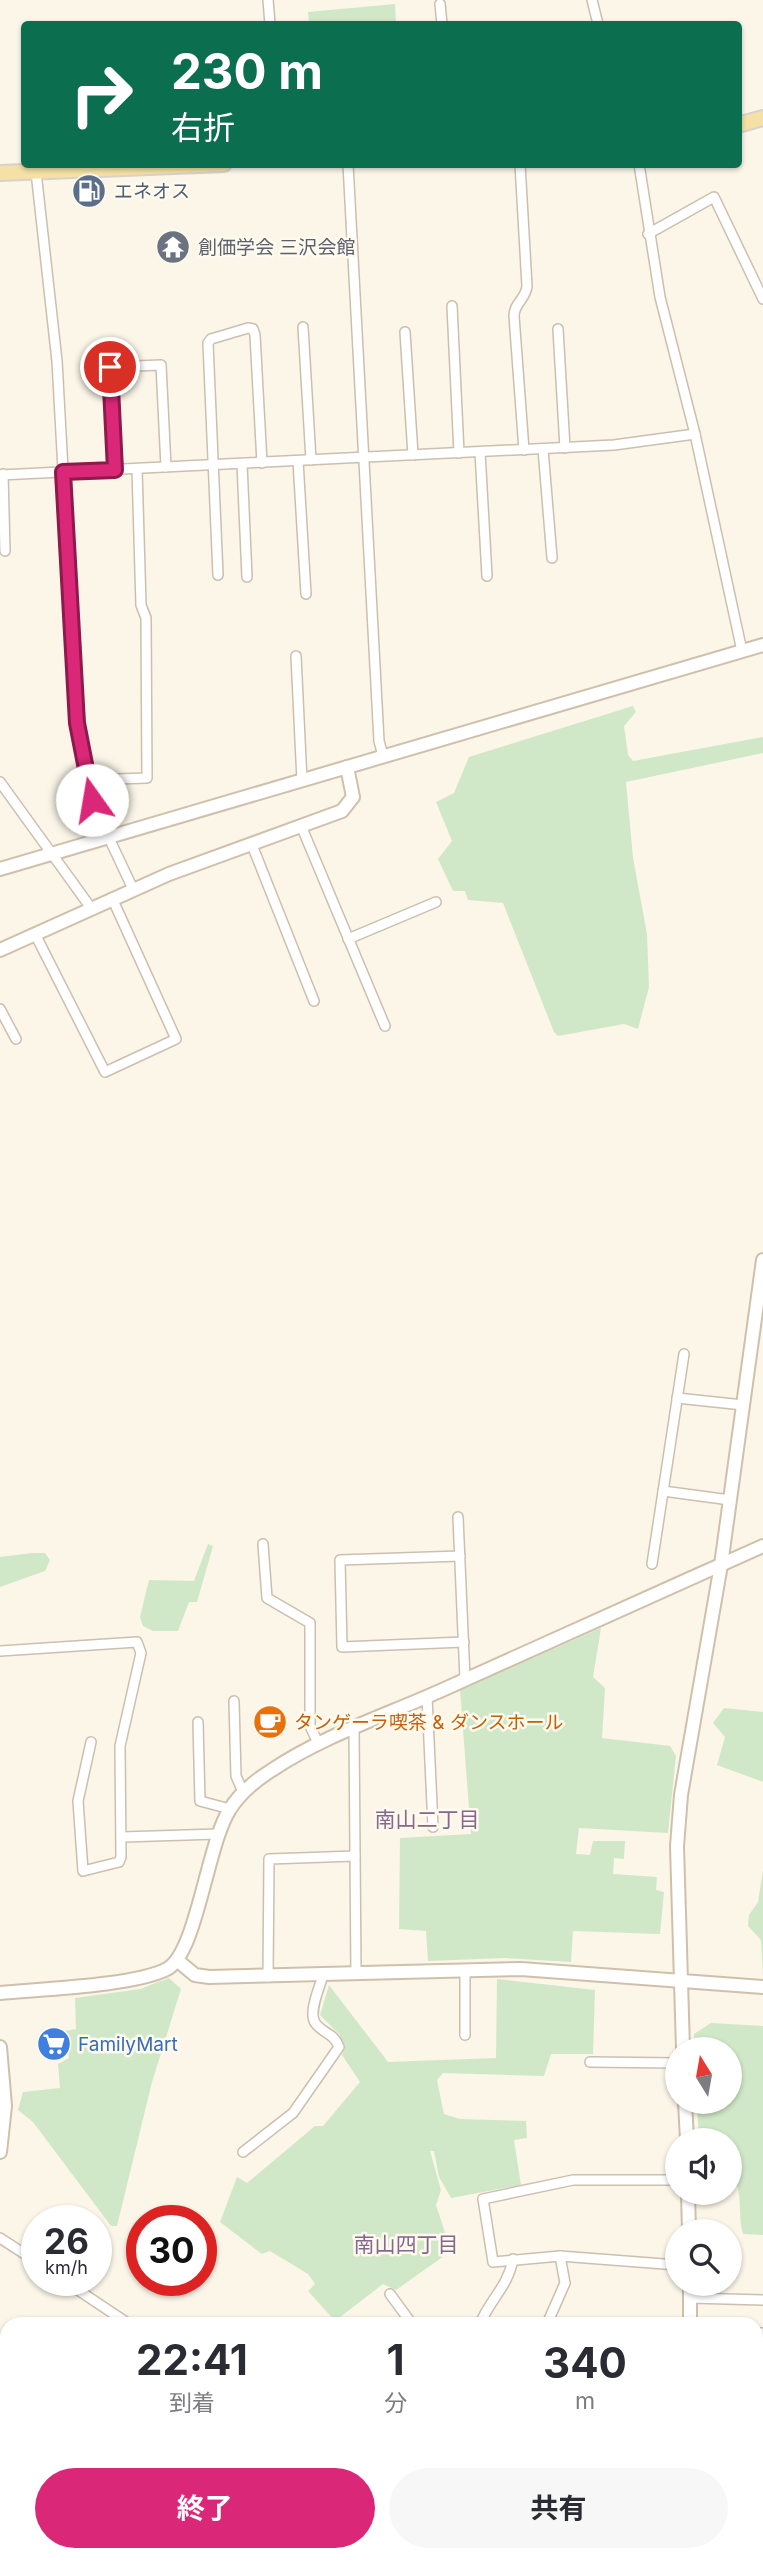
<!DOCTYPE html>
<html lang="ja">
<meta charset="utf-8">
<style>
:root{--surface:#fff;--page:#f7f7f7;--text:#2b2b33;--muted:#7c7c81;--accent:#db2777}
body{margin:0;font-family:Inter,"Noto Sans JP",sans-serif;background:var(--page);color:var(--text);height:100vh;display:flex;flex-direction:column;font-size:26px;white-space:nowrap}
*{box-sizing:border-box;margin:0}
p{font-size:23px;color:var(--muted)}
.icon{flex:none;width:38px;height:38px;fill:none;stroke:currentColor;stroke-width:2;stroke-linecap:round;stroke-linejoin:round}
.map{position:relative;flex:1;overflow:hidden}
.sheet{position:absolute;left:0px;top:2317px;width:763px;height:245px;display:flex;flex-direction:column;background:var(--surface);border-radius:21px 21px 0 0;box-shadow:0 2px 5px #0004}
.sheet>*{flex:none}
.hud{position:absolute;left:21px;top:21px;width:721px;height:147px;border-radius:7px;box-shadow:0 2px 5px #0004;background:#0b6e4f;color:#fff;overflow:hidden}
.needle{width:46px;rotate:349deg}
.tools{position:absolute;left:665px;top:2037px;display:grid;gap:14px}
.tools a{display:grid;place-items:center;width:77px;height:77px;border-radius:50%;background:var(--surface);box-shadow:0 2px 5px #0004;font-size:35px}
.speed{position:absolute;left:21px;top:2205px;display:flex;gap:14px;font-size:35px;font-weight:700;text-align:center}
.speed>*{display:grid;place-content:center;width:91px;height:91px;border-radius:50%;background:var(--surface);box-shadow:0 2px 5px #0004;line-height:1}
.speed small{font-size:18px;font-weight:400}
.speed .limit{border:10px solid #d22;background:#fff;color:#111}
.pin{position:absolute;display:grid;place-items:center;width:60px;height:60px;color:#fff;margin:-30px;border:4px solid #fff;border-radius:50%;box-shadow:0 2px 7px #0007}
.me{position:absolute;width:77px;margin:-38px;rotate:347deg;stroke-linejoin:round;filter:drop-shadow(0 0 5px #0008)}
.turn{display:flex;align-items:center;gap:24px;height:147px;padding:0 35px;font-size:32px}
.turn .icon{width:91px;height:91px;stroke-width:2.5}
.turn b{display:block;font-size:49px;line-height:60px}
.eta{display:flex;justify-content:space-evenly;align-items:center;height:119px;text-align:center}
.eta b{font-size:42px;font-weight:700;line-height:49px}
.cta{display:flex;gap:14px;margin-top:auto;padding:14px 35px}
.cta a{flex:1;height:80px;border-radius:42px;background:var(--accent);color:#fff;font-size:28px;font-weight:700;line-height:80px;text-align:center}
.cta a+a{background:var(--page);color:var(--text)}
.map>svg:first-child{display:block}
.green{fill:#d0e8c7}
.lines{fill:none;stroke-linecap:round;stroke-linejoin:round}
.street-casing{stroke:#ccbfaf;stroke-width:12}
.secondary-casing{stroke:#cfc0ac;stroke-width:16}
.primary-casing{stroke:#d8d2cd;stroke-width:18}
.street{stroke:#fff;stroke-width:9}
.secondary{stroke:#fff;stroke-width:12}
.primary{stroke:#f5e1a5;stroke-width:14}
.route-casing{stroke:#8e194d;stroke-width:18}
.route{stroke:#db2777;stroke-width:12}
.labels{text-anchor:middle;stroke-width:5;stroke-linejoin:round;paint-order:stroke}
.service-label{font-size:19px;fill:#4e5e75;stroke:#fefaee;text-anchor:start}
.worship-label{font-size:19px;fill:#5b616d;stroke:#fefaee;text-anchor:start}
.food-label{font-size:19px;fill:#c56008;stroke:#fefaee;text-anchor:start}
.shop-label{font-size:19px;fill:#366cbe;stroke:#fefaee;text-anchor:start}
.neighbourhood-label{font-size:21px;fill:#87668f;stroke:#fefaee}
</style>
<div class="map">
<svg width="763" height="2562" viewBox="0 0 763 2562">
<rect width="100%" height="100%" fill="#fbf6e8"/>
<!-- green -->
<g class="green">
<polygon points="395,4 396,24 309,24 308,12"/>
<polygon points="633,706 636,712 624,726 628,755 633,761 763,737 763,753 626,782 633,858 647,934 649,987 638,1029 624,1024 558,1036 554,1032 503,903 468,900 465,891 453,891 438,859 452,841 436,802 454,793 469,757"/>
<polygon points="208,1544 213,1546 197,1602 189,1602 178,1631 153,1631 143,1626 140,1617 149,1580 194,1581"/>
<polygon points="32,1553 45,1553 50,1560 45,1571 0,1587 0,1557"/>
<polygon points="601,1628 593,1677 605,1688 602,1738 670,1746 676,1756 668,1833 579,1828 576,1854 590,1855 593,1841 625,1841 624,1859 614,1858 613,1874 657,1877 656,1890 664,1892 660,1934 573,1931 571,1962 505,1958 428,1961 426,1931 399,1929 400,1838 471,1834 460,1690"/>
<polygon points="724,1708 763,1712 763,1782 717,1765 725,1737 713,1723"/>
<polygon points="763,1870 763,1976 761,1940 748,1926 749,1915 758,1902"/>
<polygon points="169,1978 181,1989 152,2082 117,2226 111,2226 33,2122 18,2110 23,2092 60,2088 58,2064 69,2058 65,2031 76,2029 75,1998 140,1989"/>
<polygon points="497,1979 595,1990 593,2054 551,2054 544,2076 443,2073 437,2080 444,2114 460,2119 526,2121 527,2138 514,2140 521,2185 451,2198 439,2177 434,2151 430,2151 441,2190 436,2205 451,2251 396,2290 383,2284 335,2321 308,2291 315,2284 308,2274 270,2251 262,2254 220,2222 237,2177 247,2183 315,2126 323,2126 360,2082 342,2055 345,2048 339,2034 320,2015 329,1985 388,2062 496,2058"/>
<path d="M711 2023 763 2026V2235L743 2234C738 2217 742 2202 737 2185H730V2140H699L697 2102H730V2049H695L694 2034Z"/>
<polygon points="756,2344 763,2344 763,2421 756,2431"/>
</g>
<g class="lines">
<!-- street casing -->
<g class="street-casing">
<g id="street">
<polyline points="268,0 270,24"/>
<polyline points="592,0 598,24"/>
<polyline points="440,4 442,24"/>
<polyline points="348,164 379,741 383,756"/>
<path d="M520 164 527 286C526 299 514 303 514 316L524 450"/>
<polyline points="639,164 660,297 695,434 742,651"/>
<polyline points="36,172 57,361 77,723 102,840"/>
<polyline points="648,234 714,197 763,299"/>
<polyline points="452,306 459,453"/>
<polyline points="303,327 311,460"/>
<polyline points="558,329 565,448"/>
<polyline points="405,332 413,455"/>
<polyline points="543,449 552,558"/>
<polyline points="480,452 487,576"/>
<polyline points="298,461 306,594"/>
<polyline points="242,464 247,577"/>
<polyline points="115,470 110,367 161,365 166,467"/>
<polyline points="3,474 5,551"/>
<polyline points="0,475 614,445 695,434"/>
<polyline points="218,575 208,343 211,339 248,328 253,329 255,335 262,463"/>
<polyline points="296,656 302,781"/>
<polyline points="87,780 147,778 146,618 141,605 137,469"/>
<polyline points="0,782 91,908"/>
<polyline points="302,828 385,1026"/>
<polyline points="109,838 133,889"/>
<polyline points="252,845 314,1001"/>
<polyline points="35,934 105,1072 176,1039 112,898"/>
<polyline points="348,939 436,902"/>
<polyline points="0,1009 16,1039"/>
<polyline points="677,1398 743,1405"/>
<polyline points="663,1491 730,1500"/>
<polyline points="458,1517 465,1679"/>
<polyline points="263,1544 267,1598 310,1623 310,1726 319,1745"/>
<polyline points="460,1556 340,1560 342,1647 464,1642"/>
<polyline points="652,1564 684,1354"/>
<polyline points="0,1651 137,1642 141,1653 120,1746 121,1857 119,1862 83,1871 78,1801 91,1742"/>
<polyline points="427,1697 433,1827"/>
<polyline points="234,1701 236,1776 243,1792"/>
<polyline points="198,1722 200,1801 230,1809"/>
<polyline points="354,1729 356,1974"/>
<polyline points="123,1837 217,1834"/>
<polyline points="465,1971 465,2035"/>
<polyline points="268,1977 269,1859 355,1856"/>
<polyline points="590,2062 677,2063"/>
<path d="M243 2152 293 2113 339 2047C334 2033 324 2034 316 2024 307 2014 320 1987 323 1975"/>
<polyline points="677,2180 573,2180 483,2199 493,2262 560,2256 677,2265"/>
<polyline points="0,2238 37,2262"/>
<polyline points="63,2280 129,2324"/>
<polyline points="390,2294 412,2324"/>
<polyline points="690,2298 763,2300"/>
<path d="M480 2324C490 2299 508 2287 513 2259"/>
<polyline points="547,2324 565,2283 560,2256"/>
<polyline points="756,2333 763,2333"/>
<polyline points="477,2555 489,2562"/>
<polyline points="155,2562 157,2555"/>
<polyline points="258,2562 260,2555"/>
<polyline points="497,2562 502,2555"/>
</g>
</g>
<!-- secondary casing -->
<g class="secondary-casing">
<g id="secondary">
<polyline points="0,869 763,645"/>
<polyline points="0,950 169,874 342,811 353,797 347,767"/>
<polyline points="178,1961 195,1975 209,1977 521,1969 763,1987"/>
<path d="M0 1993C40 1989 134 1986 167 1969 197 1953 207 1844 230 1809 240 1793 256 1780 272 1770 323 1736 384 1716 440 1691 547 1643 655 1594 763 1546"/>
<polyline points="0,2047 5,2106 0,2152"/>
<polyline points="683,2049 677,1846 681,1795 721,1565 763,1260"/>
<polyline points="685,2102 687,2140"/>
<polyline points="688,2193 689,2231"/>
<polyline points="690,2324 690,2284"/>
<polyline points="756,2549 763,2545"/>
<polyline points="689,2562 689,2555"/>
<polyline points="735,2562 746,2555"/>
</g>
</g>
<!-- primary casing -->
<g class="primary-casing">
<g id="primary">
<polyline points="738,125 763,118"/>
<polyline points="0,173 224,164"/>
</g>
</g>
<!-- street -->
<use href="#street" class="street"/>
<!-- secondary -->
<use href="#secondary" class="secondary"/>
<!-- primary -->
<use href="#primary" class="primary"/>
</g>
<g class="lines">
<!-- route casing -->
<g class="route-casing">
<polyline id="route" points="92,800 77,723 63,472 115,470 110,367"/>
</g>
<!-- route -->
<use href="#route" class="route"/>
</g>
<!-- icons -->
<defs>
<g id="fuel-disc" transform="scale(1.75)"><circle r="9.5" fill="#5c6f8a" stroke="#fefaee"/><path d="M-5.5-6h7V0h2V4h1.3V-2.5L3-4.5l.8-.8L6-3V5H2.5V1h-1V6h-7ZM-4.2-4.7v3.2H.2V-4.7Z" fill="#fff"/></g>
<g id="temple-disc" transform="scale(1.75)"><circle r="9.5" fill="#6b7280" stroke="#fefaee"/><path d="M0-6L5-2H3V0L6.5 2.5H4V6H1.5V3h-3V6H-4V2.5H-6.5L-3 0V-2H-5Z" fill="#fff"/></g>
<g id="cafe-disc" transform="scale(1.75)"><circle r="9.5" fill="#e8710a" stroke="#fefaee"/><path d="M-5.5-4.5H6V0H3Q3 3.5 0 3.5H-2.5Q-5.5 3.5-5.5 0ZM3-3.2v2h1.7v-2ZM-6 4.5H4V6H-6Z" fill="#fff"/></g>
<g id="supermarket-disc" transform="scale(1.75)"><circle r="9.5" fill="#3f7fe0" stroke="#fefaee"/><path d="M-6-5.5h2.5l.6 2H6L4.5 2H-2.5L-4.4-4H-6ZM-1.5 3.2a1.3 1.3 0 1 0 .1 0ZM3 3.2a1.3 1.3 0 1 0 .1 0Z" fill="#fff"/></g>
</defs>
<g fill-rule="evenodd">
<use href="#fuel-disc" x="89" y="191"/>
<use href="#temple-disc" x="173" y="247"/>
<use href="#cafe-disc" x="270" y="1722"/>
<use href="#supermarket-disc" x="54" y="2044"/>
</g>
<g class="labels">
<!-- service labels -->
<g class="service-label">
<text x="114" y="198">エネオス</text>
</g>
<!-- worship labels -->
<g class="worship-label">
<text x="198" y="254">創価学会 三沢会館</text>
</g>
<!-- food labels -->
<g class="food-label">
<text x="294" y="1729">タンゲーラ喫茶 &amp; ダンスホール</text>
</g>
<!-- shop labels -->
<g class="shop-label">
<text x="78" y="2051">FamilyMart</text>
</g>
<!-- neighbourhood labels -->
<g class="neighbourhood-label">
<text x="427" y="1827">南山二丁目</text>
<text x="406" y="2252">南山四丁目</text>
</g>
</g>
</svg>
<div class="tools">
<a><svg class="needle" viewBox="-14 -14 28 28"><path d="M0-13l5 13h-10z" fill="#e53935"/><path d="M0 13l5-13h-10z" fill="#7c7c81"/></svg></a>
<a><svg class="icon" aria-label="sound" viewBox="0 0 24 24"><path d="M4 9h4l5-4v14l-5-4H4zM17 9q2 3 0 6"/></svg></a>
<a><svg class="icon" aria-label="search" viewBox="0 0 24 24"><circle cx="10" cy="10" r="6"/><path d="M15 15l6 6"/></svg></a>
</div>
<div class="speed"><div>26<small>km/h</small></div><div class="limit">30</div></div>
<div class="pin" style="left:110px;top:367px;background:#d93025"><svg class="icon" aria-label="arrive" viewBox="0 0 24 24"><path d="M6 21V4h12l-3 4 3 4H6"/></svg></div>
<svg class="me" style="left:92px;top:800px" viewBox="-20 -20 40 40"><circle r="19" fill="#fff"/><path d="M0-13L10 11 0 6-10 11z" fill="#db2777"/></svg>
<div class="hud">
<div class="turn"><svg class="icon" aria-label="right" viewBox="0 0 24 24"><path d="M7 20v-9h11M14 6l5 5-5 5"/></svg><div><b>230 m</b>右折</div></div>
</div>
<section class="sheet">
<div class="eta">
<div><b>22:41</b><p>到着</p></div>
<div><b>1</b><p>分</p></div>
<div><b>340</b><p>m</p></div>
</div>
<div class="cta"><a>終了</a><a>共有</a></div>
</section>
</div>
